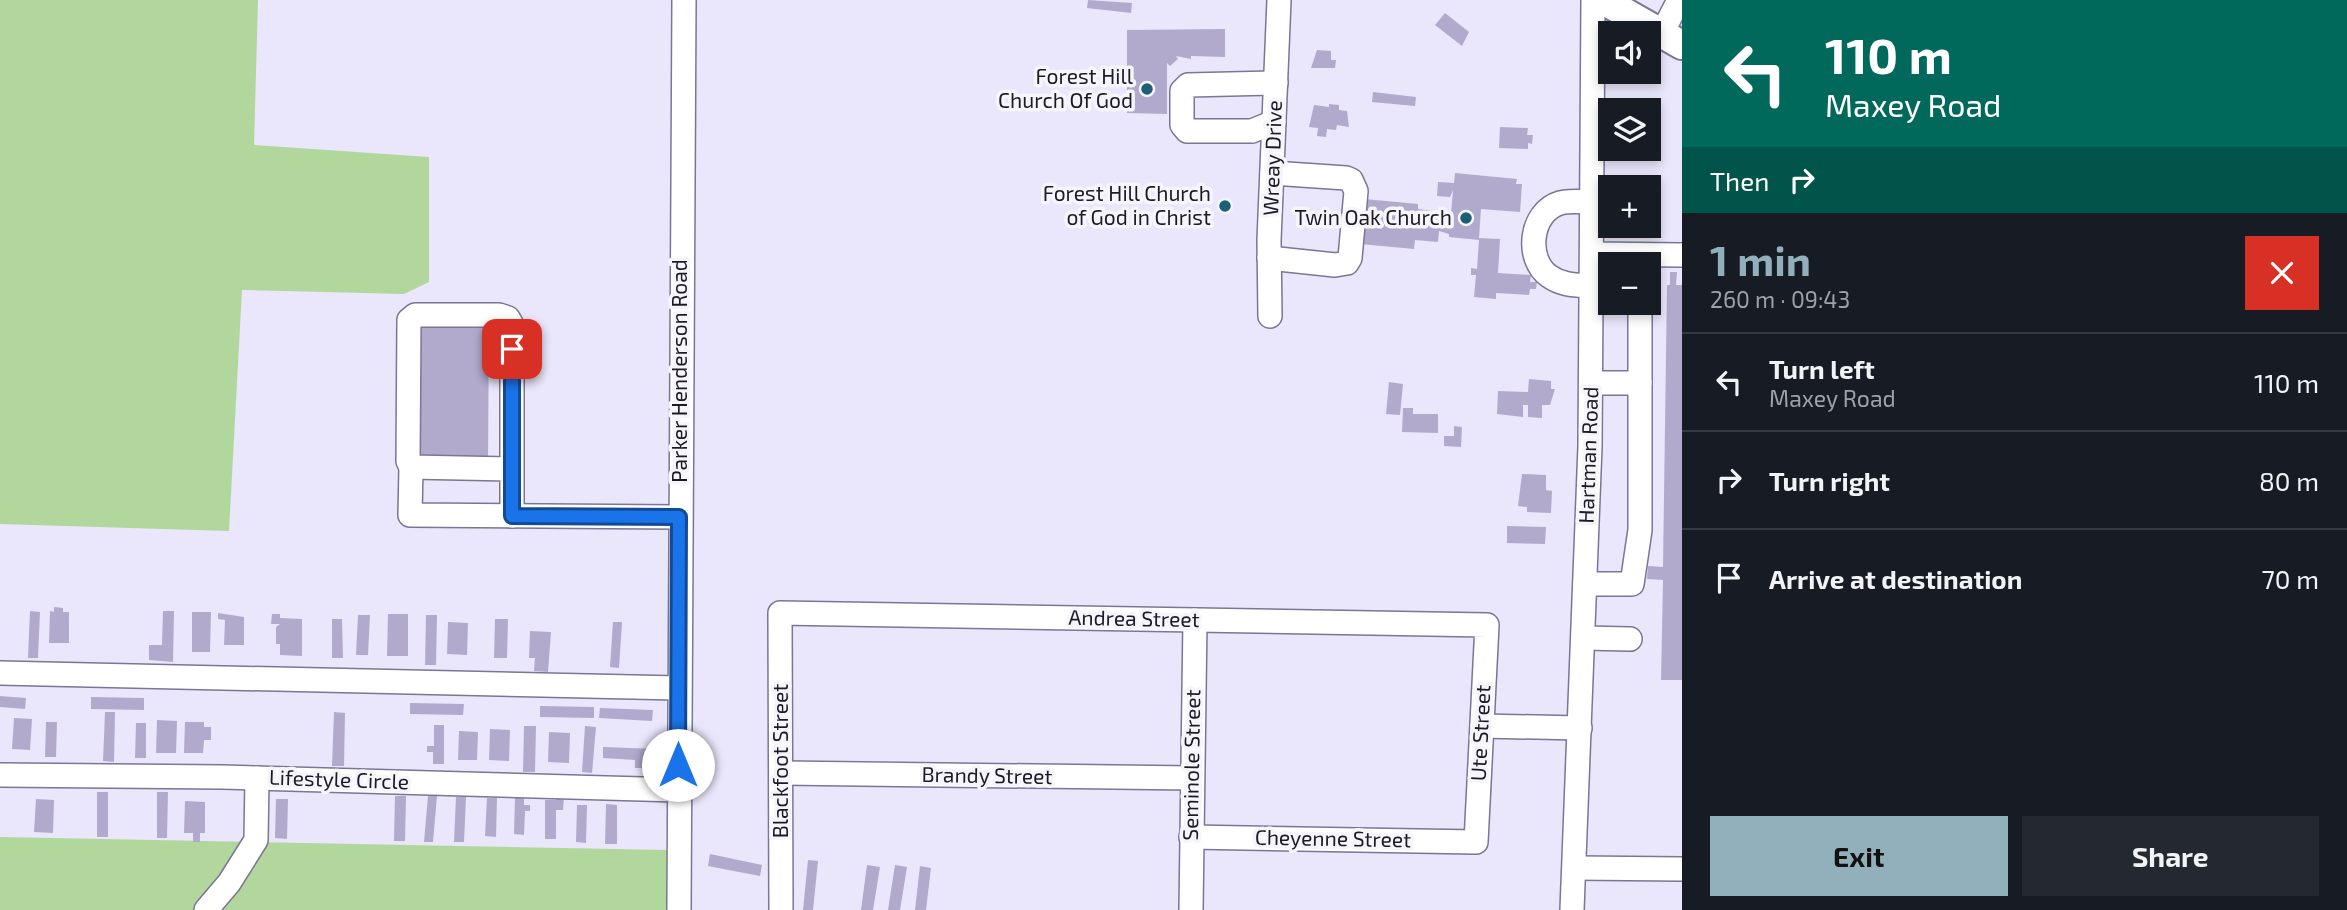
<!DOCTYPE html>
<meta charset="utf-8">
<style>
:root{--surface:#171b24;--page:#242831;--text:#f1f3f6;--muted:#9ea1a6;--line:#363941;--accent:#92b0bb}
body{margin:0;font-family:"Exo 2",sans-serif;background:var(--page);color:var(--text);height:100vh;display:flex;flex-direction:column;font-size:26px;white-space:nowrap}
*{box-sizing:border-box;margin:0}
p{font-size:23px;color:var(--muted)}
.icon{flex:none;width:38px;height:38px;fill:none;stroke:currentColor;stroke-width:2;stroke-linecap:round;stroke-linejoin:round}
.map{position:relative;flex:1;overflow:hidden}
.side{display:flex;flex-direction:column;background:var(--surface);width:665px}
.side>*{flex:none}
.hud{background:#00695c;color:#fff;overflow:hidden}
.buttons{position:absolute;left:1598px;top:21px;display:grid;gap:14px}
.buttons a{display:grid;place-items:center;width:63px;height:63px;border-radius:0px;background:var(--surface);box-shadow:0 4px 10px #0003;font-size:35px}
.pin{position:absolute;display:grid;place-items:center;width:60px;height:60px;color:#fff;margin:-30px;border-radius:14px;box-shadow:0 4px 10px #0006}
.me{position:absolute;width:77px;margin:-38px;rotate:0deg;stroke-linejoin:round;filter:drop-shadow(0 0 5px #0008)}
.turn{display:flex;align-items:center;gap:24px;height:147px;padding:0 28px;font-size:32px}
.turn .icon{width:91px;height:91px;stroke-width:2.5}
.turn b{display:block;font-size:49px;line-height:60px}
.then{display:flex;align-items:center;height:66px;padding:0 28px;background:#0003;gap:14px;font-size:26px}
.round{display:grid;place-items:center;flex:none;width:74px;height:74px;border-radius:0px;background:var(--page)}
.overview{display:flex;align-items:center;justify-content:space-between;height:119px;padding:0 28px}
h1{font-size:42px;font-weight:700;line-height:52px;color:var(--accent)}
.action{display:flex;gap:14px;margin-top:auto;padding:14px 28px}
.action a{flex:1;height:80px;border-radius:0px;background:var(--accent);color:#111;font-size:28px;font-weight:700;line-height:80px;text-align:center}
.action a+a{background:var(--page);color:var(--text)}
ul{padding:0;list-style:none}
li{display:flex;align-items:center;gap:21px;height:98px;padding:0 28px;border-top:2px solid var(--line)}
li div{flex:1}
li b{display:block;font-size:26px}
li em{font-style:normal}
main{display:flex;flex:1;min-height:0}
.map>svg:first-child{display:block}
.green{fill:#b1d79c}
.building{fill:#b2aacc}
.lines{fill:none;stroke-linecap:round;stroke-linejoin:round}
.minor-casing{stroke:#7c7594;stroke-width:26}
.major-casing{stroke:#7c7594;stroke-width:32}
.minor{stroke:#fff;stroke-width:23}
.major{stroke:#fff;stroke-width:28}
.route-casing{stroke:#114b97;stroke-width:18}
.route{stroke:#1a73e8;stroke-width:12}
.poi-dot{fill:#1d5f73;stroke:#f7f5fc;stroke-width:2.5}
.labels{text-anchor:middle;stroke-width:7;stroke-linejoin:round;paint-order:stroke}
.poi-label{font-size:21px;fill:#1d1a26;stroke:#f7f5fc;text-anchor:end}
.street-label{font-size:21px;fill:#1d1a26;stroke:#f7f5fc}
</style>
<main>
<div class="map">
<svg width="1682" height="910" viewBox="0 0 1682 910">
<rect width="100%" height="100%" fill="#eae6fb"/>
<!-- green -->
<g class="green">
<polygon points="0,0 258,0 254,145 429,157 429,282 404,294 242,290 229,531 0,524"/>
<polygon points="0,837 668,850 667,910 0,910"/>
</g>
<!-- building -->
<g class="building">
<polygon points="1088,0 1132,3 1131,13 1087,8"/>
<polygon points="1445,13 1469,32 1462,46 1435,25"/>
<polygon points="1225,29 1225,57 1191,56 1191,59 1176,56 1178,59 1170,66 1167,63 1167,114 1127,113 1127,30"/>
<polygon points="1317,50 1331,51 1331,60 1336,60 1335,68 1311,68"/>
<polygon points="1373,92 1416,97 1415,106 1372,102"/>
<polygon points="1329,104 1339,105 1339,110 1347,111 1349,127 1337,125 1336,130 1327,129 1326,137 1317,136 1318,128 1309,127 1314,105 1329,107"/>
<polygon points="1500,127 1528,128 1527,135 1533,135 1532,144 1528,143 1528,149 1499,148"/>
<polygon points="1455,173 1517,179 1516,184 1522,184 1520,212 1481,209 1479,238 1500,239 1498,273 1531,275 1530,282 1537,282 1536,289 1530,289 1529,295 1496,293 1496,299 1474,297 1476,275 1471,275 1471,268 1477,269 1479,240 1449,237 1449,234 1439,231 1438,242 1415,240 1414,249 1360,244 1364,199 1418,204 1418,209 1441,212 1440,223 1450,227 1453,190 1450,197 1437,196 1438,182 1454,183"/>
<polygon points="1670,272 1677,272 1676,285 1682,285 1682,680 1661,680 1663,580 1647,579 1648,566 1663,567 1667,285 1670,285"/>
<polygon points="420,322 489,323 488,460 418,459"/>
<polygon points="1529,379 1551,381 1551,389 1555,389 1550,405 1542,405 1542,418 1528,417 1528,405 1523,405 1523,417 1497,414 1498,391 1528,392"/>
<polygon points="1389,382 1403,384 1400,415 1386,414"/>
<polygon points="1403,408 1413,408 1413,414 1438,414 1438,433 1402,432"/>
<polygon points="1454,426 1462,427 1461,447 1444,446 1444,436 1454,436"/>
<polygon points="1522,474 1546,475 1546,490 1552,491 1551,513 1527,512 1527,507 1518,506"/>
<polygon points="1507,526 1546,527 1545,544 1507,543"/>
<polygon points="54,607 63,608 63,612 69,612 69,643 49,643 50,611 54,612"/>
<polygon points="30,611 40,612 38,658 28,658"/>
<polygon points="163,611 174,611 173,662 149,660 149,645 162,645"/>
<polygon points="192,612 211,612 210,652 192,652"/>
<polygon points="218,613 244,617 244,645 224,645 225,620 218,619"/>
<polygon points="272,614 280,614 280,618 302,619 302,656 280,655 280,644 276,644 276,627 280,624 271,624"/>
<polygon points="388,614 408,614 408,656 387,656"/>
<polygon points="358,615 370,615 368,655 356,655"/>
<polygon points="426,615 437,615 436,665 425,665"/>
<polygon points="332,619 342,619 343,658 332,658"/>
<polygon points="495,619 508,619 507,658 494,658"/>
<polygon points="448,622 468,623 467,655 447,654"/>
<polygon points="613,622 622,622 619,668 610,667"/>
<polygon points="530,631 551,632 548,672 534,671 535,658 529,658"/>
<polygon points="0,696 26,698 25,709 0,707"/>
<polygon points="91,697 144,698 144,710 91,709"/>
<polygon points="410,703 464,704 463,715 410,714"/>
<polygon points="540,706 594,707 594,718 540,717"/>
<polygon points="600,708 653,710 652,721 599,718"/>
<polygon points="105,712 115,712 114,762 103,761"/>
<polygon points="334,712 345,713 344,766 332,766"/>
<polygon points="14,718 32,719 30,750 12,749"/>
<polygon points="157,720 177,721 176,753 156,753"/>
<polygon points="46,722 57,722 56,757 45,757"/>
<polygon points="185,722 204,722 204,727 211,727 211,740 204,740 203,753 184,753"/>
<polygon points="136,723 146,723 146,758 135,758"/>
<polygon points="434,725 444,725 444,764 433,764 433,752 427,752 427,746 434,746"/>
<polygon points="524,726 536,726 535,772 523,772"/>
<polygon points="585,726 596,727 592,773 582,772"/>
<polygon points="490,729 510,730 509,761 489,760"/>
<polygon points="459,731 478,732 477,760 458,760"/>
<polygon points="549,732 570,733 569,763 548,762"/>
<polygon points="603,747 657,749 656,760 645,760 644,768 635,768 635,760 603,758"/>
<rect x="97" y="792" width="11" height="45"/>
<polygon points="157,792 168,792 167,838 157,838"/>
<polygon points="395,796 406,796 405,841 394,841"/>
<polygon points="428,796 437,796 433,842 424,842"/>
<polygon points="556,796 564,796 563,810 556,810 556,839 545,839 545,800 556,800"/>
<polygon points="456,797 466,797 464,842 454,842"/>
<polygon points="487,798 497,798 496,837 485,836"/>
<polygon points="515,798 524,798 524,805 530,805 530,811 525,811 524,835 514,834"/>
<polygon points="36,799 54,800 53,833 34,832"/>
<polygon points="276,799 288,799 287,839 275,838"/>
<polygon points="185,801 205,802 205,833 200,833 200,842 193,842 193,833 184,833"/>
<polygon points="606,804 617,805 617,844 605,844"/>
<polygon points="577,805 587,805 586,843 576,842"/>
<polygon points="710,854 762,865 760,876 708,866"/>
<polygon points="808,860 818,861 813,910 803,910"/>
<polygon points="867,865 880,867 873,910 861,910"/>
<polygon points="895,865 907,867 900,910 888,910"/>
<polygon points="920,866 931,868 926,910 915,910"/>
</g>
<g class="lines">
<!-- minor casing -->
<g class="minor-casing">
<g id="minor">
<polyline points="1662,33 1679,0"/>
<polyline points="1274,122 1252,131 1187,131 1182,125 1182,91 1188,85 1276,83"/>
<polyline points="1592,254 1682,255"/>
<polyline points="1269,258 1335,265 1347,263 1350,258 1356,191 1351,180 1346,178 1272,173"/>
<path d="M1592 286C1577 285 1563 286 1549 276 1525 259 1530 212 1560 203 1570 200 1583 202 1593 202"/>
<polyline points="1270,316 1269,240 1279,0"/>
<polyline points="1591,383 1640,383"/>
<polyline points="411,467 410,515 679,517"/>
<polyline points="512,516 512,325 508,318 499,315 415,315 409,320 408,461 411,467 512,469"/>
<polyline points="1585,584 1632,584 1640,530 1640,303"/>
<polyline points="1583,638 1630,639"/>
<polyline points="0,673 678,688"/>
<polyline points="1482,726 1580,728"/>
<polyline points="782,773 1192,778"/>
<polyline points="0,775 223,777 678,790"/>
<polyline points="1575,868 1682,869"/>
<polyline points="206,910 229,883 256,840 257,778"/>
<polyline points="679,910 684,0"/>
<polyline points="781,910 780,613 1487,625 1476,842 1191,837"/>
<polyline points="1191,910 1195,620"/>
<polyline points="1572,910 1590,446 1593,0"/>
</g>
</g>
<!-- major casing -->
<g class="major-casing">
<polyline id="major" points="1603,0 1682,45"/>
</g>
<!-- minor -->
<use href="#minor" class="minor"/>
<!-- major -->
<use href="#major" class="major"/>
</g>
<g class="lines">
<!-- route casing -->
<g class="route-casing">
<polyline id="route" points="512,349 512,516 679,517 678,765"/>
</g>
<!-- route -->
<use href="#route" class="route"/>
</g>
<!-- markers -->
<g class="poi-dot">
<circle cx="1147" cy="89" r="7"/>
<circle cx="1225" cy="206" r="7"/>
<circle cx="1466" cy="218" r="7"/>
</g>
<g class="labels">
<!-- poi labels -->
<g class="poi-label">
<text x="1133" y="84">Forest Hill<tspan x="1133" dy="24">Church Of God</tspan></text>
<text x="1211" y="201">Forest Hill Church<tspan x="1211" dy="24">of God in Christ</tspan></text>
<text x="1452" y="225">Twin Oak Church</text>
</g>
<!-- street labels -->
<g class="street-label">
<text transform="translate(1273 158) rotate(-88)" y="7">Wreay Drive</text>
<text transform="translate(680 371) rotate(-90)" y="7">Parker Henderson Road</text>
<text transform="translate(1589 455) rotate(-88)" y="7">Hartman Road</text>
<text transform="translate(1134 619) rotate(1)" y="7">Andrea Street</text>
<text transform="translate(1481 733) rotate(-87)" y="7">Ute Street</text>
<text transform="translate(781 761) rotate(-90)" y="7">Blackfoot Street</text>
<text transform="translate(1192 765) rotate(-89)" y="7">Seminole Street</text>
<text transform="translate(987 776) rotate(1)" y="7">Brandy Street</text>
<text transform="translate(339 780) rotate(2)" y="7">Lifestyle Circle</text>
<text transform="translate(1333 839) rotate(1)" y="7">Cheyenne Street</text>
</g>
</g>
</svg>
<div class="buttons">
<a><svg class="icon" aria-label="sound" viewBox="0 0 24 24"><path d="M4 9h4l5-4v14l-5-4H4zM17 9q2 3 0 6"/></svg></a>
<a><svg class="icon" aria-label="layers" viewBox="0 0 24 24"><path d="M12 4l9 5-9 5-9-5zM3 14l9 5 9-5"/></svg></a>
<a>+</a>
<a>−</a>
</div>
<div class="pin" style="left:512px;top:349px;background:#d93025"><svg class="icon" aria-label="arrive" viewBox="0 0 24 24"><path d="M6 21V4h12l-3 4 3 4H6"/></svg></div>
<svg class="me" style="left:678px;top:765px" viewBox="-20 -20 40 40"><circle r="19" fill="#fff"/><path d="M0-13L10 11 0 6-10 11z" fill="#1a73e8"/></svg>
</div>
<section class="side">
<div class="hud">
<div class="turn"><svg class="icon" aria-label="left" viewBox="0 0 24 24"><path d="M17 20v-9H6M10 6l-5 5 5 5"/></svg><div><b>110 m</b>Maxey Road</div></div>
<div class="then">Then<svg class="icon" aria-label="right" viewBox="0 0 24 24"><path d="M7 20v-9h11M14 6l5 5-5 5"/></svg></div>
</div>
<div class="overview"><div><h1>1 min</h1><p>260 m · 09:43</p></div><a class="round" style="background:#d93025;color:#fff"><svg class="icon" aria-label="close" viewBox="0 0 24 24"><path d="M6 6l12 12M18 6L6 18"/></svg></a></div>
<ul>
<li><svg class="icon" aria-label="left" viewBox="0 0 24 24"><path d="M17 20v-9H6M10 6l-5 5 5 5"/></svg><div><b>Turn left</b><p>Maxey Road</p></div><em>110 m</em></li>
<li><svg class="icon" aria-label="right" viewBox="0 0 24 24"><path d="M7 20v-9h11M14 6l5 5-5 5"/></svg><div><b>Turn right</b></div><em>80 m</em></li>
<li><svg class="icon" aria-label="arrive" viewBox="0 0 24 24"><path d="M6 21V4h12l-3 4 3 4H6"/></svg><div><b>Arrive at destination</b></div><em>70 m</em></li>
</ul>
<div class="action"><a>Exit</a><a>Share</a></div>
</section>
</main>
